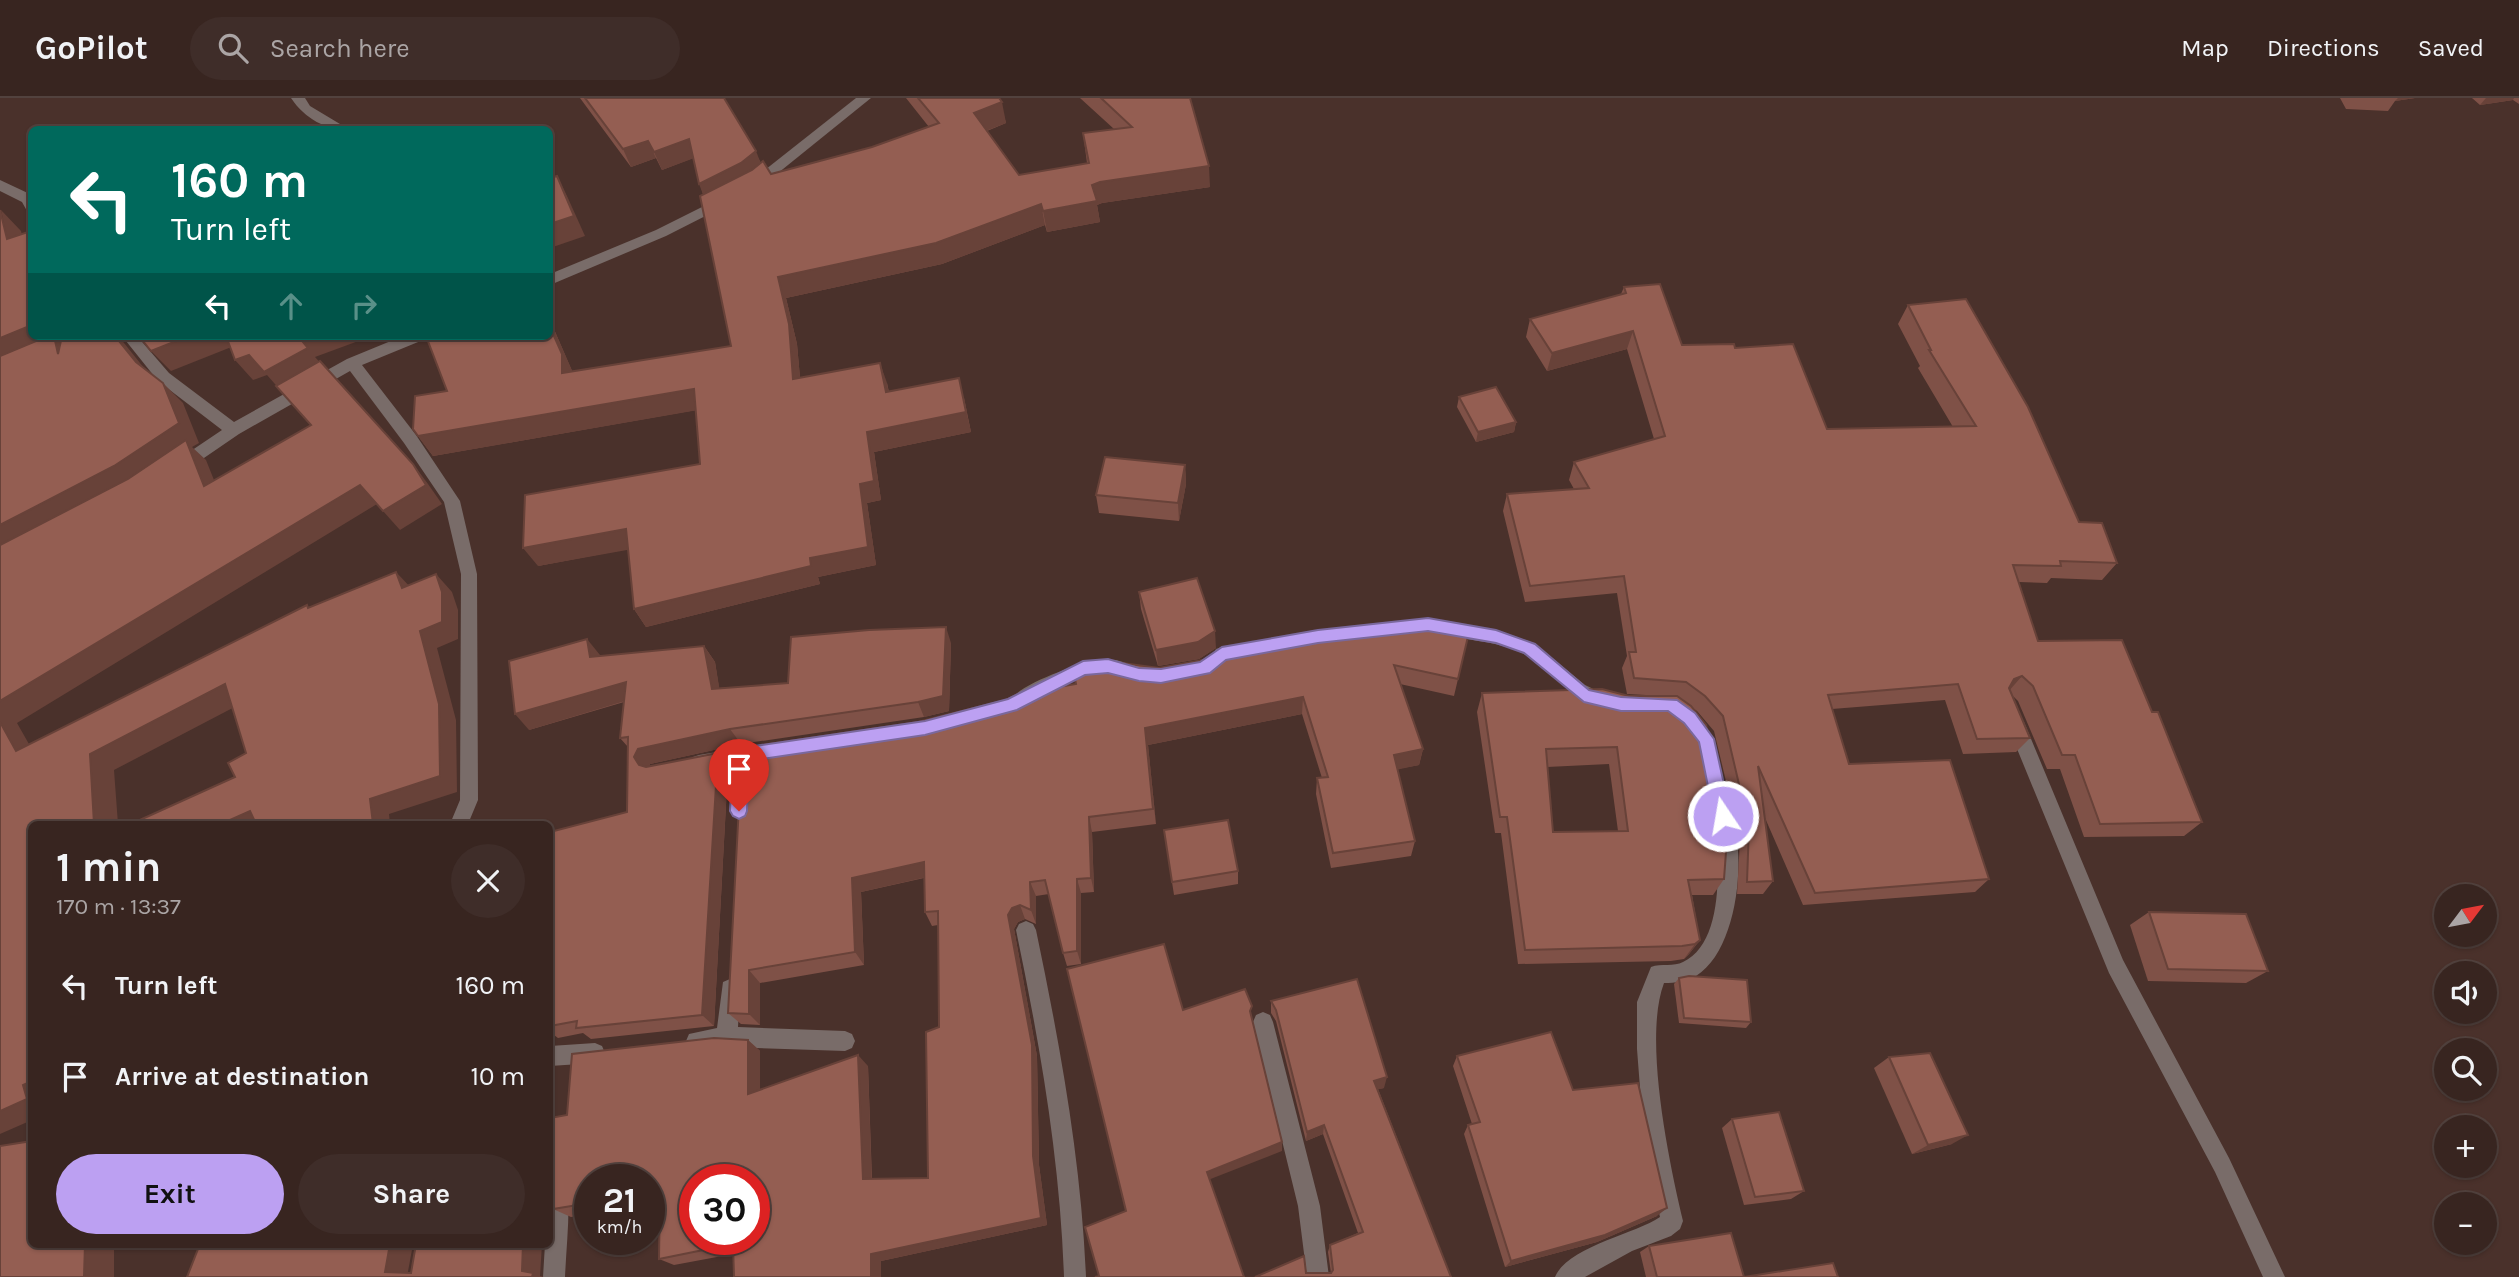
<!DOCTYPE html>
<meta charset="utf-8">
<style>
:root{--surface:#382520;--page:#3f2d29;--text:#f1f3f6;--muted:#aba5a5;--line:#52423e;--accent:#bca0f2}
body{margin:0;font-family:Karla,sans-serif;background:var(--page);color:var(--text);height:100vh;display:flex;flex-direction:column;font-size:26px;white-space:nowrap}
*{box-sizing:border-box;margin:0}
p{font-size:23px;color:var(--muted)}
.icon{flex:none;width:38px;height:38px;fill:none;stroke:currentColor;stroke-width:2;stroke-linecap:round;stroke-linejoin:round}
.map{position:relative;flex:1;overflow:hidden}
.drawer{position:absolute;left:28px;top:723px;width:525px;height:427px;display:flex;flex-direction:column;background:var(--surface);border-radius:10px;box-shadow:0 2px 5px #0004,0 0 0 2px var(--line)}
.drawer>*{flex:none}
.guide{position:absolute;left:28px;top:28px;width:525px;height:214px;border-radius:10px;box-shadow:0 2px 5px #0004,0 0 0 2px var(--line);background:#00695c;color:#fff;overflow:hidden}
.needle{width:46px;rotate:58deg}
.buttons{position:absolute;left:2434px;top:786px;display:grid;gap:14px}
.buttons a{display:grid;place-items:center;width:63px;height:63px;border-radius:50%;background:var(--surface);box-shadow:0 2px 5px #0004,0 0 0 2px var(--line);font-size:35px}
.speed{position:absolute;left:574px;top:1066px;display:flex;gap:14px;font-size:35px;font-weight:700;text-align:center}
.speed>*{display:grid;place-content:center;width:91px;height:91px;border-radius:50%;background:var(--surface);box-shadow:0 2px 5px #0004,0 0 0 2px var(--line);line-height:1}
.speed small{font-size:18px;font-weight:400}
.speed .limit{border:10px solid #d22;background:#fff;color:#111}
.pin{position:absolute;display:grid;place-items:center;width:60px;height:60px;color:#fff;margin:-72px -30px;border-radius:50% 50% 50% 0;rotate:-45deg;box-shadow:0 0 7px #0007}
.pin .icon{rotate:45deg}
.me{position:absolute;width:77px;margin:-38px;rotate:348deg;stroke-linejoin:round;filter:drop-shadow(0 0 5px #0008)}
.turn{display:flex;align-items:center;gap:24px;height:147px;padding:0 28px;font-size:32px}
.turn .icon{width:91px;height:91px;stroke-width:2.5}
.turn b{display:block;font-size:49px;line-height:60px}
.lanes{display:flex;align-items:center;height:66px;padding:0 28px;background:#0003;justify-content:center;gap:35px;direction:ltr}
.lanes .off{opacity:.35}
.round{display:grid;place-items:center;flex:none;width:74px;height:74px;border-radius:37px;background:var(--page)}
.headline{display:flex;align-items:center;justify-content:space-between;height:119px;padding:0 28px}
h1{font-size:42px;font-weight:700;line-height:52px}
.primary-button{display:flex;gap:14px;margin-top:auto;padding:14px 28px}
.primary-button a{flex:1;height:80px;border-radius:42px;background:var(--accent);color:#111;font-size:28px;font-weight:700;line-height:80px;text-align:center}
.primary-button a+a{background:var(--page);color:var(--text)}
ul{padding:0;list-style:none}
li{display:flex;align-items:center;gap:21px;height:91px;padding:0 28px}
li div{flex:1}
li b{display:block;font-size:26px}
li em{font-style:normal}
header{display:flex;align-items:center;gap:42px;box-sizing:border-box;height:98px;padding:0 35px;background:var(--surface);border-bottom:2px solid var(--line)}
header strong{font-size:33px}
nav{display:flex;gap:38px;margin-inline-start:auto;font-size:24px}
.search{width:490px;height:63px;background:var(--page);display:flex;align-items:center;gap:18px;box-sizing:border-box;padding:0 24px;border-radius:38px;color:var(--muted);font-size:26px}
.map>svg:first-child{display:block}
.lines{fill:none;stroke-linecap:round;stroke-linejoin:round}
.minor{fill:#796c69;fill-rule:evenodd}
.wall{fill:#7f5147;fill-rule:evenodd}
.shaded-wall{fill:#684239}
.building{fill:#945e52;stroke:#684239;stroke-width:2;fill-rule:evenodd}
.route{fill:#bca0f2;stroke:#7a689d;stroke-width:2}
</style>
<header>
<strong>GoPilot</strong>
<div class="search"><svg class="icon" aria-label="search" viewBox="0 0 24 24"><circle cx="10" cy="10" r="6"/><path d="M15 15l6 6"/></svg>Search here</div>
<nav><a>Map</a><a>Directions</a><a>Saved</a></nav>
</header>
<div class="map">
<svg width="2519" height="1179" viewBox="0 0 2519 1179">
<rect width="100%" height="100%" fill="#4a312b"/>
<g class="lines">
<!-- minor -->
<g class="minor">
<path d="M291 0H305L310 8 350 32C326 32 305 21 291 0Z"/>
<polygon points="856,0 871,0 757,92 747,92 747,86"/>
<polygon points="0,82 32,97 32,115 27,113 22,104 0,93"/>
<polygon points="724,98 729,100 729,106 666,138 550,187 550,176 656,132"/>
<polygon points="122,238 137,238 169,275 234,324 347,261 403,238 425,238 423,242 362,267 416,337 460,403 477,476 478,702 468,726 450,726 460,702 461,476 444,404 404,345 350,273 239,336 185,373 173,373 171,369 173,365 222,332 158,283"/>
<path d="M1447 523 1499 533 1534 545 1585 587 1604 596 1607 601 1604 606 1598 609C1565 597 1551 570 1522 555 1496 542 1467 544 1441 535L1438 530 1441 525Z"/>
<polygon points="1374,526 1380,528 1383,533 1380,538 1374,540 1318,546 1222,563 1216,561 1213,556 1216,551 1222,549 1318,532"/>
<path d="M1101 561 1116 562 1137 568 1140 573 1137 578C1126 582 1112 575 1099 576 1072 579 1048 596 1024 609L1018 612 1012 609 1009 604C1018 586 1080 565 1101 561Z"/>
<polygon points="2015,616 2021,619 2024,624 2123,862 2229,1060 2285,1179 2263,1179 2215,1074 2109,875 2006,624 2009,619"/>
<polygon points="764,646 770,648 773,654 770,660 750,664 748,710 746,716 739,718 732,716 730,710 732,667 699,673 693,671 690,665 693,659 699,657"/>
<path d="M1722 708 1729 710C1748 752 1739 852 1696 878 1687 884 1675 885 1664 885 1643 940 1669 1064 1683 1123L1680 1131 1671 1138 1632 1153 1585 1179H1555C1567 1149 1635 1136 1660 1119L1645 1055 1637 951V904L1651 869C1661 865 1674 869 1683 864 1727 844 1719 754 1713 716L1715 710Z"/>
<path d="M1026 823 1033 826 1036 832C1060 947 1081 1061 1086 1179H1064C1060 1061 1040 947 1016 832L1019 826Z"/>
<polygon points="730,881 737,884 740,891 738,929 845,933 852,936 855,943 852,950 845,953 727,949 696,953 689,950 686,943 689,936 717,930 723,884"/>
<polygon points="1263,914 1270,917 1273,924 1320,1108 1329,1179 1307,1179 1298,1108 1253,924 1256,917"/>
<polygon points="595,945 602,948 605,955 602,962 595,965 550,968 550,948"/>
<path d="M550 1036 557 1039C575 1082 567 1133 565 1179H543L545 1146H550Z"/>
</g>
</g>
<!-- wall -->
<g class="wall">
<polygon points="580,0 724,0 761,65 771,76 872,49 929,29 906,0 999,0 1006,25 987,33 1019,77 1087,65 1083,35 1114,31 1080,0 1190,0 1210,89 1102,105 1097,107 1100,124 1047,134 1045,127 942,166 786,200 797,246 800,280 887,285 889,294 964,300 971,334 874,354 881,402 867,405 876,467 818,479 820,486 646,529 634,511 628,451 538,468 700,366 696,312 433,358 418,338 447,293 553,229 572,273 731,248 703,96 693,60 662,72 656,60 631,69"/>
<polygon points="2340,0 2415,0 2395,3 2388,13 2346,11"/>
<polygon points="2472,0 2519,0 2519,6 2513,2 2480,7"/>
<path d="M1624 189 1682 247 1735 250 1827 331 1953 329 1918 270 1920 268 1898 226 1908 207 2079 424 2117 465 2102 482 2051 480 2047 485 2019 484 2038 543 2152 614 2202 724 2184 738 2084 739 2060 671H2047L2018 603 2013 598 2030 640 2016 654 1963 656 1945 602 1832 611 1849 666 1989 781 1975 794 1803 807 1765 720 1773 783 1763 796H1737L1740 742 1714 633 1697 613 1691 609 1724 781 1713 797H1692L1700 842 1689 856 1684 861 1671 863 1518 866 1501 735H1495L1477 614 1482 595 1665 598 1627 596 1622 570 1627 558 1617 495 1525 504 1503 413 1507 396 1574 391 1569 382 1574 364 1654 341 1627 251 1547 273 1526 239 1530 221 1621 196ZM1609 666 1618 733 1553 734 1547 669Z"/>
<polygon points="1459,299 1516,324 1514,334 1476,344 1457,309"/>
<polygon points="1185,367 1186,386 1179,423 1099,415 1096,397"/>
<polygon points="1139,494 1216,550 1199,561 1158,568 1141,511"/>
<polygon points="1470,530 1454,598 1400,586 1423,651 1419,667 1397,671 1415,743 1411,758 1331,770 1316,696 1317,680 1322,680 1302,616 1148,647 1156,726 1092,734 1094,794 1081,795 1081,866 1067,868 1063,855 1049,796 1036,798 1036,826 1025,821 1018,824 1014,831 1037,958 1039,1067 1047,1127 881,1163 733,1156 674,1167 659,1161 660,1104 649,1106 649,1082 590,1082 590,1116 571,1119 553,1111 567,1017 748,942 760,953 760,991 868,968 872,1081 928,1080 939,929 938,827 932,828 925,814 924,780 861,794 864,867 760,885 760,927 741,926 728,915 742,650 918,624 1076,586 1159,570 1245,556"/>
<polygon points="951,545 949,613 924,619 741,646 650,666 649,668 718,655 728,670 714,928 591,941 583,935 558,940 550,934 550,734 627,714 628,649 620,640 624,604 529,632 600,558 704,548 715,564 719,590 788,585"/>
<polygon points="1164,732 1238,773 1238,786 1174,797"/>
<polygon points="2149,814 2268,873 2246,885 2148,883 2130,827"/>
<polygon points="1679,880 1751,924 1746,930 1679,925 1674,886"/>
<polygon points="1271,903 1384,990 1378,991 1451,1179 1306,1175 1331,1175 1328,1154 1330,1147 1358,1135 1323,1036 1306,1043 1276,923 1271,915"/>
<polygon points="1457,958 1573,992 1657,1118 1597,1144 1505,1169 1464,1036 1468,1027 1472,1026 1453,968"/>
<polygon points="1889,959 1952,1046 1912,1056 1874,970"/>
<polygon points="1732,1021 1804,1093 1791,1101 1744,1107 1722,1030"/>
<polygon points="1649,1148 1744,1179 1838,1179 1646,1179 1640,1154"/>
</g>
<!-- shaded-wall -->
<g class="shaded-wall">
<polygon points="2398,0 2415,0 2395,3"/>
<polygon points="2486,0 2514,0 2513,2 2480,7"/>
<polygon points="1002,4 1006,25 978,36 974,15"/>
<polygon points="689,41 697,59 662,72 654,54"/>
<polygon points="648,43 656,60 631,69 623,51"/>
<polygon points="756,53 763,71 706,104 699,86"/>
<polygon points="1209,68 1210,89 1102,105 1097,107 1100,124 1047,134 1043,113 1092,87 1100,84"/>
<polygon points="557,78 567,98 585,138 550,150 550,126"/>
<polygon points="1041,106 1045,127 942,166 786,200 797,246 802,302 793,281 778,179"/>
<polygon points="1,112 21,133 28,162 7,141"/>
<polygon points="550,224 553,229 574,277 562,275 550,229"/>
<polygon points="32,227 32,238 70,238 74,256 0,269 0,240"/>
<polygon points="1633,233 1627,251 1547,273 1552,255"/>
<polygon points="115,238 120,238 120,240 156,285 136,264"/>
<polygon points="189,238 232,238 239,246 171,273 151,253"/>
<polygon points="299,238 372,238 315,259 325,270 282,294 267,277 253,282 235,262"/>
<polygon points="880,265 887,285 892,314 886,294"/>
<polygon points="959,280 971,334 874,354 881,402 867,405 876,467 818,479 820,486 646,529 634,511 810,460 860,386 867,334"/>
<polygon points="163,285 183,305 199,345 192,349 206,362 224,407 0,458 0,427"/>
<polygon points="694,291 704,311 433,358 418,338"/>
<polygon points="1516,324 1514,334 1476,344 1478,334"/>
<polygon points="413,366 428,386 442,406 400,432 383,413"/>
<polygon points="1185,367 1186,386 1179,423 1178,405"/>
<polygon points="360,387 377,406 17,625 42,669 16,653 0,624 0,603"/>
<polygon points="626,431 638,450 538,468 523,450"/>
<polygon points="396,474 413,492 402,490"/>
<polygon points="436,476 452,494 458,512 458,541 437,550 456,622 457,694 389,716 390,726 373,726 370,701"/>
<polygon points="946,529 951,545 949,613 924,619 918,604"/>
<polygon points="1215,533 1216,550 1199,561 1158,568 1156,552"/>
<polygon points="587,541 600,557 603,575 590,559"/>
<polygon points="704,548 715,564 722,606 712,591"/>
<polygon points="2022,578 2008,594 2014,581"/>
<polygon points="626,584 638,599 529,632 515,616"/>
<polygon points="225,586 246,603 114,672 118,726 94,726 90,656"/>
<polygon points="1303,599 1302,616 1148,647 1156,726 1145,630"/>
<polygon points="730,631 741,646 650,666 647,674 639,667 634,659 638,651"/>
<polygon points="1423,651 1419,667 1391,673 1394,657"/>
<polygon points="718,655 728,670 714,928 702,917"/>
<polygon points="250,713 269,726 221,726"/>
<polygon points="1089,719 1092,734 1094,794 1091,780"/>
<polygon points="924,764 931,778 861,794 864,867 855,854 852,780"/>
<polygon points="1077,781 1081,795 1081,866 1077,853"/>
<polygon points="1030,784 1036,798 1036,826 1031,812"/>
<polygon points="1020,807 1025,821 1018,824 1014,831 1037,958 1039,1067 1047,1127 881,1163 881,1179 871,1179 871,1156 1033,1058 1008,817 1012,810"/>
<polygon points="1700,842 1689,856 1684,861 1695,846"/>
<polygon points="749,872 760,885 760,927 749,916"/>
<polygon points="748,942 760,953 760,1006 748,996"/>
<polygon points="858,957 868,968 872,1090 863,1081"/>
<polygon points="1387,979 1384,990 1371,993 1374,983"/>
<polygon points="32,983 32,1022 0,1036 0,1013 23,987"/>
<polygon points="1324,1027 1323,1036 1306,1043 1307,1034"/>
<polygon points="1968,1037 1952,1046 1912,1056 1928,1047"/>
<polygon points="1282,1044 1282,1053 1208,1082 1207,1074"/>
<polygon points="1667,1110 1657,1118 1597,1144 1505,1169 1511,1163"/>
<polygon points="85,1146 114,1146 114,1179 84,1179"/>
<polygon points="390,1146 413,1146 407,1179 385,1174"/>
<polygon points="523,1146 542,1146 540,1178 544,1179 532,1179 522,1173"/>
</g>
<!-- building -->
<g class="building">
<polygon points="585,0 724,0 756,53 741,65 699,86 689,41 654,54 648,43 623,51"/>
<polygon points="918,0 999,0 1002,4 974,15 1019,77 1089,65 1083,35 1132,29 1101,0 1190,0 1209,68 1100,84 1092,87 1097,103 1043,113 1041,106 936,145 778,179 789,226 793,281 880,265 886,294 959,280 966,314 867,334 874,383 860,386 868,449 810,460 811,468 634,511 626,431 523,450 525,397 700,366 694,291 418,338 413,331 415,298 447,293 426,238 550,238 550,229 562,256 562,275 731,248 700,98 752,72 763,63 771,76 872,49 939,25"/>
<polygon points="557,78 574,118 550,126 550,80"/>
<polygon points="0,112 7,141 31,133 32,137 32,227 0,240"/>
<polygon points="1660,186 1682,247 1734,246 1735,250 1793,246 1827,331 1976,328 1929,252 1931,252 1908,207 1966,201 2028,309 2079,424 2102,425 2117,465 2060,463 2061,468 2013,467 2038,543 2122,542 2152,614 2158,614 2202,724 2100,726 2075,657 2062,657 2033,588 2022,578 2014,581 2009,590 2030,640 1977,641 1958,586 1828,597 1849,666 1950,662 1989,781 1815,795 1758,668 1773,783 1747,784 1749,729 1723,618 1705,598 1686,584 1634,580 1629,554 1636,554 1624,478 1530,488 1507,396 1589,390 1574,364 1665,338 1633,233 1552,255 1530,221 1626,195 1624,189"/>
<polygon points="48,238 54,238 58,256 62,238 115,238 136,264 163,285 179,325 114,368 0,427 0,258"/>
<polygon points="139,238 189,238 151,253"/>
<polygon points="226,238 299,238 298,238 308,250 264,274 249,257 235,262"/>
<polygon points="320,263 413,366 426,387 383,413 360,387 0,603 0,447 128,381 186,342 204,388 311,327 276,288"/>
<polygon points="1496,289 1516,324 1478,334 1459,299"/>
<polygon points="1105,359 1185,367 1178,405 1096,397"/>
<polygon points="396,474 402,490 436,476 442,494 442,524 420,533 439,606 440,678 370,701 373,726 256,726 250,713 221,726 131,726 235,679 228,665 246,655 225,586 90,656 94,726 32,726 32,983 23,987 27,1001 0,1013 0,624 16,653 307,507 308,510"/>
<polygon points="1197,480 1215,533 1198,544 1156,552 1139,494"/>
<path d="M1424 521 1470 530 1458 581 1394 567 1423 651 1394 657 1415 743 1333 755 1317 680 1328 679 1303 599 1145 630 1153 711 1089 719 1091 780 1077 781V853L1063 855 1045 782 1030 784 1031 812 1020 807 1012 810 1008 817 1032 947 1033 1058 1041 1120 871 1156V1179H734L733 1146 659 1161 660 1093 649 1095V1082H590V1105L553 1111V1082L550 1057V1020L567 1017 572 956 714 940 748 942V996L858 957 863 1081 928 1080 926 934 939 929 938 813 925 814 924 764 852 780 855 854 749 872V916L728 915 742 650 918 624 1006 602 1018 596 1076 586 1074 576 1122 565 1159 570 1203 562 1223 550 1243 546 1245 556ZM695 1082H754V1141H695Z"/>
<polygon points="946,529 943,598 918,604 730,631 638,651 634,659 639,667 646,669 718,655 702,917 576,930 577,923 550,928 550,734 627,714 628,639 620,640 626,584 515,616 509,563 587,541 590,559 704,548 712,591 788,585 791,539 869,532"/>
<path d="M1602 591 1629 598H1677L1691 608 1706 627 1728 727 1724 781 1688 782 1700 842 1695 846 1682 848 1525 852 1507 719H1500L1482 595ZM1617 649 1628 733 1553 734 1546 651Z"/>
<polygon points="1228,722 1238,773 1172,784 1164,732"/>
<polygon points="2149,814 2246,816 2268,873 2168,871"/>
<polygon points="1164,846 1183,912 1245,891 1252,908 1250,913 1282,1044 1207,1074 1244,1179 1095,1179 1099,1178 1085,1129 1126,1113 1067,871"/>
<polygon points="1689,878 1747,882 1751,924 1684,920 1679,880"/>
<polygon points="1357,881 1387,979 1374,983 1451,1179 1255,1179 1304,1158 1306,1175 1331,1175 1333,1172 1330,1147 1363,1134 1324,1027 1307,1034 1276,912 1271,903"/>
<polygon points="1551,934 1573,992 1638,985 1667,1110 1605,1137 1511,1163 1468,1027 1480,1024 1457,958"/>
<polygon points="1930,955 1968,1037 1928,1047 1889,959"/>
<polygon points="1779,1014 1804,1093 1755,1099 1732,1021"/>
<polygon points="32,1043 32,1146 85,1146 84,1179 0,1179 0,1048"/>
<polygon points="1731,1135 1744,1179 1833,1165 1838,1179 1657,1179 1649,1148"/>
<polygon points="200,1146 390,1146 385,1174 411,1175 416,1146 523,1146 522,1173 533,1175 532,1179 187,1179"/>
</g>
<!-- route -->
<polygon class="route" points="1428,520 1496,532 1535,546 1589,592 1621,599 1677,602 1695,615 1714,641 1731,718 1728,723 1723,725 1717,723 1714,718 1699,644 1684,625 1668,613 1621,613 1584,604 1524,555 1496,545 1428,533 1318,545 1226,562 1210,575 1161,585 1139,583 1108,575 1085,577 1017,612 925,637 749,663 747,713 745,718 739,721 733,718 730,713 733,657 735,652 741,650 925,623 1008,601 1083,563 1108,561 1139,570 1161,571 1200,564 1222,549 1318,532"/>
</svg>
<div class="buttons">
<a><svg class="needle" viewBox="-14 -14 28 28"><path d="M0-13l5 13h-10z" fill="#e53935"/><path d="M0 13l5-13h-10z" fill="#aba5a5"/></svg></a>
<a><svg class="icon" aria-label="sound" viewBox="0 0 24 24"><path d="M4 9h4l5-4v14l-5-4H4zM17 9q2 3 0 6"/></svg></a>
<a><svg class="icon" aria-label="search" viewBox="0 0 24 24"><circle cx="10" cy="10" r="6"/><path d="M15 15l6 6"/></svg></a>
<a>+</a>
<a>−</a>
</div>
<div class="speed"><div>21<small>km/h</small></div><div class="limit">30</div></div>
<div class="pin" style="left:739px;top:713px;background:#d93025"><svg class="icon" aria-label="arrive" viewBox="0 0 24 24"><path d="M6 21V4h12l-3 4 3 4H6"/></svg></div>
<svg class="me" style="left:1723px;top:718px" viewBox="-20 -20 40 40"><circle r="17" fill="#bca0f2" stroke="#fff" stroke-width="3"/><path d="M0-11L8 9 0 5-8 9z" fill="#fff"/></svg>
<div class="guide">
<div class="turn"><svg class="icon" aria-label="left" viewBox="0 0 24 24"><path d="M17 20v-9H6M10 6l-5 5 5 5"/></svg><div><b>160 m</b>Turn left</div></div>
<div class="lanes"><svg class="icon" aria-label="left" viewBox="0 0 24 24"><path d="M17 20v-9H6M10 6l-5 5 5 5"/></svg><svg class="icon off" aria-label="ahead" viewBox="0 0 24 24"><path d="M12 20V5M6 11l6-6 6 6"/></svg><svg class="icon off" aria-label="right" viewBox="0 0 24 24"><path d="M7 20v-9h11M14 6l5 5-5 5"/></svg></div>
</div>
<section class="drawer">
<div class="headline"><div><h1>1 min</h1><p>170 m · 13:37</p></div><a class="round"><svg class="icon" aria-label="close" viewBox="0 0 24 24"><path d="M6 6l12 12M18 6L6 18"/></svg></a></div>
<ul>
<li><svg class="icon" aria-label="left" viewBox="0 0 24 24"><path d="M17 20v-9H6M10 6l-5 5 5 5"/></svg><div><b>Turn left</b></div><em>160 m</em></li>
<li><svg class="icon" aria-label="arrive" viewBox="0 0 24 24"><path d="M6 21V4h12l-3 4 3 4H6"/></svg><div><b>Arrive at destination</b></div><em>10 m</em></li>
</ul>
<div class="primary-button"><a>Exit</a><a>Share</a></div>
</section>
</div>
